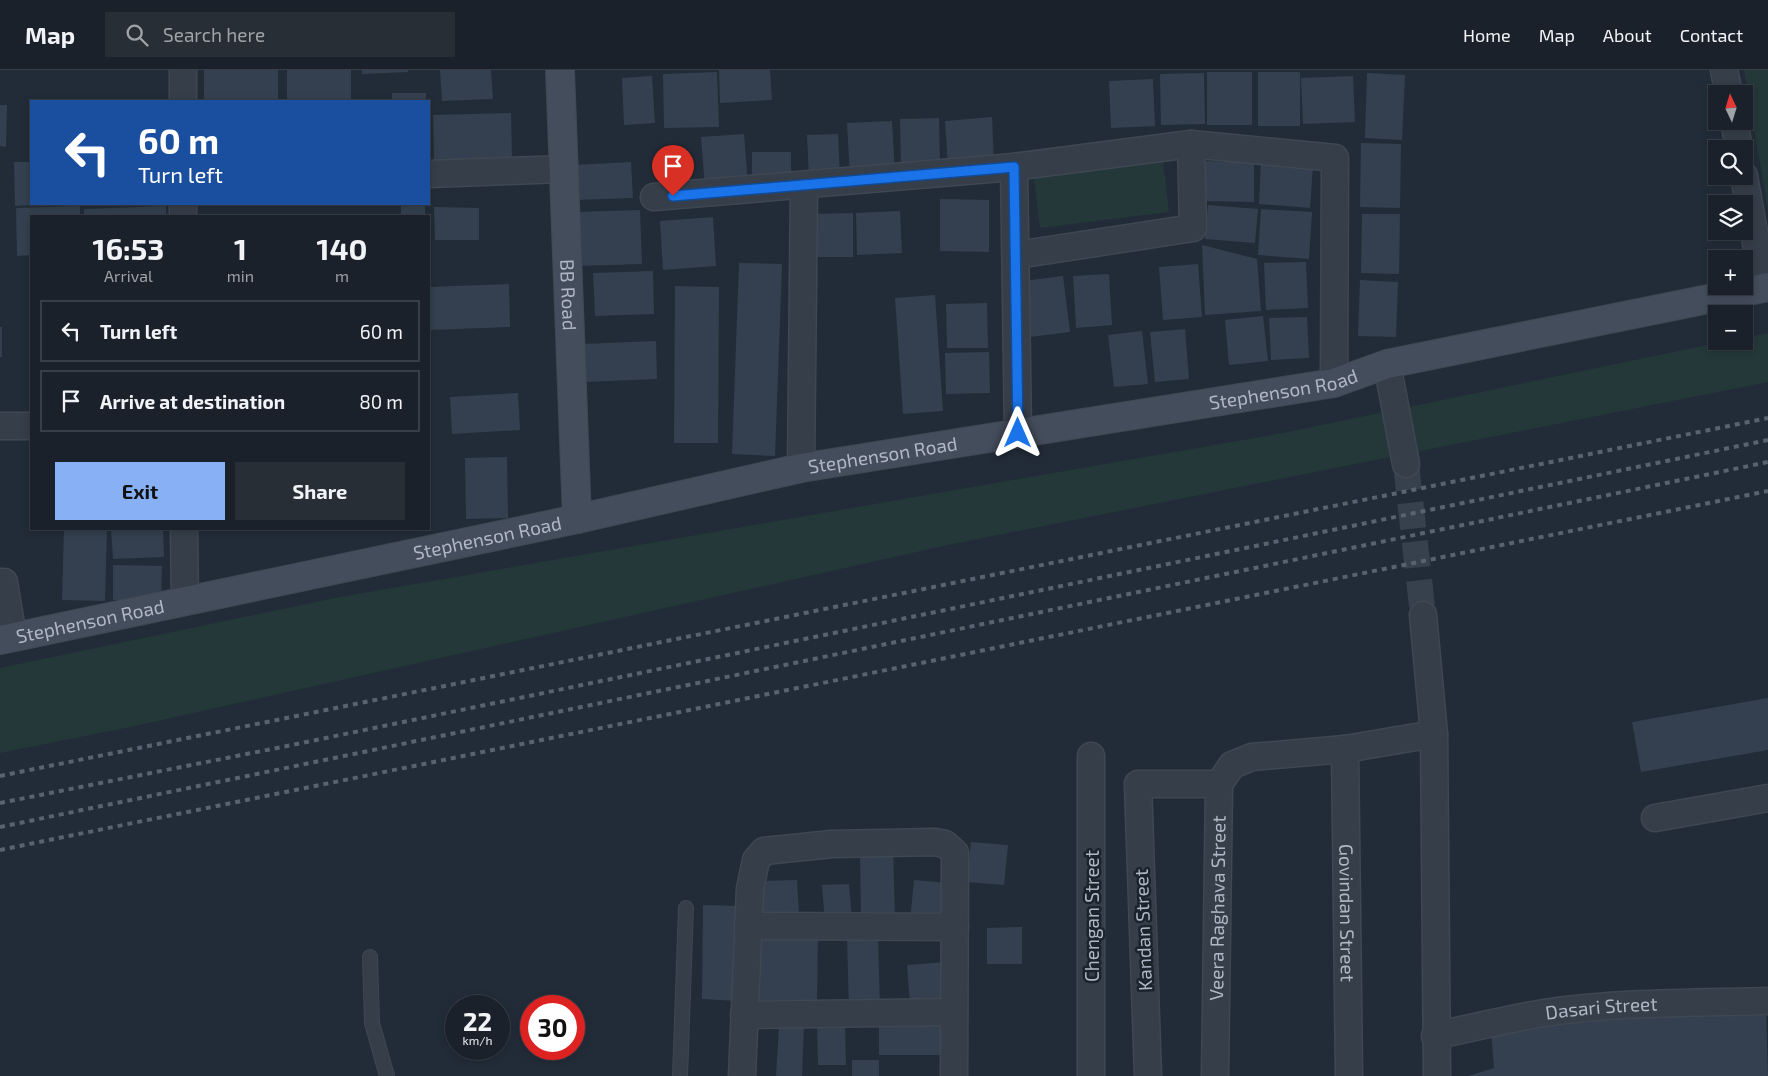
<!DOCTYPE html>
<meta charset="utf-8">
<style>
:root{--surface:#1a212a;--page:#272e36;--text:#f1f3f6;--muted:#9fa3a8;--line:#383e47;--accent:#87b1f4}
body{margin:0;font-family:"Exo 2",sans-serif;background:var(--page);color:var(--text);height:100vh;display:flex;flex-direction:column;font-size:19px;white-space:nowrap}
*{box-sizing:border-box;margin:0}
p{font-size:16px;color:var(--muted)}
.icon{flex:none;width:28px;height:28px;fill:none;stroke:currentColor;stroke-width:2;stroke-linecap:round;stroke-linejoin:round}
.map{position:relative;flex:1;overflow:hidden}
.details{position:absolute;left:30px;top:145px;width:400px;height:315px;display:flex;flex-direction:column;background:var(--surface);border-radius:0px;box-shadow:0 2px 8px #0003,0 0 0 1px var(--line)}
.details>*{flex:none}
.banner{position:absolute;left:30px;top:30px;width:400px;height:105px;border-radius:0px;box-shadow:0 2px 8px #0003,0 0 0 1px var(--line);background:#1a4fa0;color:#fff;overflow:hidden}
.needle{width:32px;rotate:356deg}
.controls{position:absolute;left:1708px;top:15px;display:grid;gap:10px}
.controls a{display:grid;place-items:center;width:45px;height:45px;border-radius:0px;background:var(--surface);box-shadow:0 2px 8px #0003,0 0 0 1px var(--line);font-size:25px}
.speed{position:absolute;left:445px;top:925px;display:flex;gap:10px;font-size:25px;font-weight:700;text-align:center}
.speed>*{display:grid;place-content:center;width:65px;height:65px;border-radius:50%;background:var(--surface);box-shadow:0 2px 8px #0003,0 0 0 1px var(--line);line-height:1}
.speed small{font-size:12px;font-weight:400}
.speed .limit{border:8px solid #d22;background:#fff;color:#111}
.pin{position:absolute;display:grid;place-items:center;width:42px;height:42px;color:#fff;margin:-51px -21px;border-radius:50% 50% 50% 0;rotate:-45deg;box-shadow:0 0 5px #0007}
.pin .icon{rotate:45deg}
.me{position:absolute;width:55px;margin:-28px;rotate:0deg;stroke-linejoin:round;filter:drop-shadow(0 0 4px #0008)}
.turn{display:flex;align-items:center;gap:18px;height:105px;padding:0 25px;font-size:22px}
.turn .icon{width:65px;height:65px;stroke-width:2.5}
.turn b{display:block;font-size:35px;line-height:42px}
.eta{display:flex;justify-content:space-evenly;align-items:center;height:85px;text-align:center}
.eta b{font-size:30px;font-weight:700;line-height:35px}
.cta{display:flex;gap:10px;margin-top:auto;padding:10px 25px}
.cta a{flex:1;height:58px;border-radius:0px;background:var(--accent);color:#111;font-size:20px;font-weight:700;line-height:58px;text-align:center}
.cta a+a{background:var(--page);color:var(--text)}
ul{padding:0;list-style:none}
li{display:flex;align-items:center;gap:15px;height:62px;margin:0 10px 8px;padding:0 15px;border:2px solid var(--line);border-radius:0px}
li div{flex:1}
li b{display:block;font-size:19px}
li em{font-style:normal}
header{display:flex;align-items:center;gap:30px;box-sizing:border-box;height:70px;padding:0 25px;background:var(--surface);border-bottom:1px solid var(--line)}
header strong{font-size:24px}
nav{display:flex;gap:28px;margin-inline-start:auto;font-size:18px}
.search{width:350px;height:45px;background:var(--page);display:flex;align-items:center;gap:12px;box-sizing:border-box;padding:0 18px;border-radius:0px;color:var(--muted);font-size:19px}
.map>svg:first-child{display:block}
.green{fill:#243739}
.building{fill:#34404f}
.lines{fill:none;stroke-linecap:round;stroke-linejoin:round}
.street-tunnel{stroke:#37414d;stroke-width:26;stroke-dasharray:26 13;stroke-linecap:butt}
.lane-casing{stroke:#3f4752;stroke-width:16}
.street-casing{stroke:#3f4752;stroke-width:29}
.secondary-casing{stroke:#3f4752;stroke-width:30}
.lane{stroke:#353e49;stroke-width:14}
.street{stroke:#353e49;stroke-width:26}
.secondary{stroke:#444d5c;stroke-width:28}
.rail{stroke:#586270;stroke-width:4;stroke-dasharray:5 5;stroke-linecap:butt}
.route-casing{stroke:#114b97;stroke-width:12}
.route{stroke:#1a73e8;stroke-width:9}
.labels{text-anchor:middle;stroke-width:5;stroke-linejoin:round;paint-order:stroke}
.street-label{font-size:19px;fill:#b0b8c5;stroke:#1b232d}
</style>
<header>
<strong>Map</strong>
<div class="search"><svg class="icon" aria-label="search" viewBox="0 0 24 24"><circle cx="10" cy="10" r="6"/><path d="M15 15l6 6"/></svg>Search here</div>
<nav><a>Home</a><a>Map</a><a>About</a><a>Contact</a></nav>
</header>
<div class="map">
<svg width="1768" height="1006" viewBox="0 0 1768 1006">
<rect width="100%" height="100%" fill="#222c38"/>
<!-- green -->
<g class="green">
<polygon points="1744,0 1768,0 1768,140"/>
<polygon points="1162,83 1169,142 1040,158 1033,99"/>
<polygon points="1768,263 1768,312 948,475 135,656 0,683 0,598 340,527 1283,363 1727,271 1744,271 1744,268"/>
</g>
<!-- building -->
<g class="building">
<rect x="204" y="0" width="74" height="31"/>
<rect x="287" y="0" width="64" height="31"/>
<polygon points="362,0 408,0 408,2 362,4"/>
<polygon points="440,0 491,0 493,29 442,31"/>
<polygon points="719,0 770,0 772,30 720,33"/>
<polygon points="717,2 719,57 664,58 663,4"/>
<rect x="1207" y="2" width="45" height="53"/>
<rect x="1258" y="2" width="42" height="54"/>
<polygon points="1204,3 1205,54 1161,55 1160,4"/>
<polygon points="1367,3 1405,5 1402,70 1365,68"/>
<polygon points="652,6 655,53 624,55 622,8"/>
<polygon points="1353,6 1355,52 1303,54 1301,8"/>
<polygon points="1153,9 1155,56 1111,58 1109,11"/>
<rect x="392" y="23" width="34" height="8"/>
<polygon points="0,35 7,35 6,77 0,76"/>
<polygon points="511,43 512,90 434,93 433,45"/>
<polygon points="992,47 994,94 948,97 945,51"/>
<polygon points="939,48 940,97 901,98 900,49"/>
<polygon points="892,51 895,103 850,106 847,53"/>
<polygon points="744,64 748,115 705,118 701,67"/>
<polygon points="838,64 840,107 809,108 807,65"/>
<polygon points="1361,73 1401,74 1400,138 1360,137"/>
<rect x="752" y="82" width="39" height="31"/>
<polygon points="1201,91 1254,92 1254,132 1200,131"/>
<polygon points="1261,91 1313,95 1310,138 1259,134"/>
<polygon points="14,92 31,92 31,135 15,136"/>
<polygon points="631,92 633,128 576,130 574,95"/>
<polygon points="940,129 989,130 989,182 940,181"/>
<rect x="401" y="134" width="24" height="12"/>
<polygon points="1208,135 1258,139 1255,173 1205,169"/>
<polygon points="80,136 80,146 31,146 31,185 17,186 16,138"/>
<polygon points="166,136 166,146 84,146 84,139"/>
<polygon points="434,137 479,138 479,170 435,170"/>
<polygon points="1261,139 1312,142 1309,189 1258,185"/>
<polygon points="640,140 642,194 577,196 576,142"/>
<polygon points="900,141 902,183 857,185 856,143"/>
<polygon points="853,143 853,187 812,187 811,144"/>
<polygon points="1362,144 1400,144 1399,204 1361,203"/>
<polygon points="713,147 716,196 663,200 660,151"/>
<polygon points="1202,175 1257,189 1261,241 1205,245"/>
<polygon points="1306,192 1308,238 1266,240 1264,193"/>
<polygon points="739,193 782,194 775,386 732,384"/>
<polygon points="1198,194 1202,247 1163,250 1159,197"/>
<polygon points="653,201 654,244 595,246 593,203"/>
<polygon points="1109,204 1112,255 1076,258 1073,206"/>
<polygon points="1063,206 1070,262 1030,267 1023,211"/>
<polygon points="1360,210 1398,212 1396,267 1358,266"/>
<polygon points="509,214 510,257 429,260 429,217"/>
<polygon points="675,216 719,217 718,373 674,373"/>
<polygon points="935,225 943,341 903,344 895,228"/>
<polygon points="987,233 988,278 947,278 946,234"/>
<polygon points="1263,246 1268,291 1229,295 1225,250"/>
<polygon points="1307,247 1309,288 1271,290 1269,248"/>
<rect x="0" y="257" width="2" height="30"/>
<polygon points="1185,259 1189,309 1155,312 1150,262"/>
<polygon points="1142,261 1148,314 1114,317 1108,265"/>
<polygon points="656,271 657,309 584,312 582,274"/>
<polygon points="989,282 990,323 946,324 945,283"/>
<polygon points="518,323 520,360 452,364 450,327"/>
<polygon points="507,387 508,448 466,449 465,388"/>
<polygon points="64,459 107,459 105,531 62,530"/>
<polygon points="111,459 163,459 164,487 113,489"/>
<polygon points="113,495 162,496 161,531 113,530"/>
<polygon points="1768,628 1768,680 1641,702 1632,652"/>
<polygon points="971,772 1008,775 1004,815 967,812"/>
<polygon points="893,779 895,847 861,847 860,781"/>
<polygon points="797,810 799,843 762,845 761,811"/>
<polygon points="914,810 949,813 945,854 910,851"/>
<polygon points="849,814 852,850 825,853 822,815"/>
<polygon points="703,835 740,836 737,931 702,929"/>
<polygon points="1022,857 1022,894 987,894 987,858"/>
<polygon points="758,860 818,860 817,937 758,936"/>
<polygon points="847,867 878,867 880,939 849,940"/>
<polygon points="947,892 949,931 910,933 907,895"/>
<polygon points="1766,940 1768,1006 1468,1006 1494,998 1491,961 1542,948"/>
<polygon points="879,948 949,948 948,985 879,985"/>
<polygon points="779,955 804,956 802,1006 776,1006"/>
<polygon points="845,955 846,995 818,995 817,956"/>
<rect x="852" y="990" width="27" height="16"/>
</g>
<g class="lines">
<!-- street-tunnel -->
<polyline class="street-tunnel" points="1406,394 1423,545"/>
<!-- lane casing -->
<g class="lane-casing">
<g id="lane">
<polyline points="370,887 372,953 387,1006"/>
<polyline points="680,1006 686,838"/>
</g>
</g>
<!-- street casing -->
<g class="street-casing">
<g id="street">
<polyline points="183,0 183,31"/>
<polyline points="1724,0 1729,24"/>
<polyline points="1734,51 1739,79"/>
<polyline points="1014,97 1018,363"/>
<polyline points="429,104 564,99"/>
<polyline points="1744,106 1764,218"/>
<polyline points="654,127 1014,97 1191,74 1335,88 1334,313"/>
<polyline points="183,134 183,146"/>
<polyline points="1017,185 1193,158 1191,74"/>
<polyline points="1387,294 1406,394"/>
<polyline points="0,356 31,356"/>
<polyline points="801,398 804,116"/>
<polyline points="184,459 185,531"/>
<polyline points="0,512 4,512 13,567"/>
<polyline points="1423,545 1434,664 1437,1006"/>
<path id="s1" d="M1345 679 1349 1006"/>
<polyline points="1091,686 1091,1006"/>
<polyline points="1655,748 1768,728"/>
<polyline points="748,856 955,857"/>
<polyline points="744,945 954,942"/>
<path id="s2" d="M1435 966C1471 958 1507 949 1544 943 1618 932 1693 933 1768 931"/>
<polyline points="742,1006 750,819 756,790 764,781 832,774 935,772 945,774 955,783 954,1006"/>
<polyline points="1148,1006 1138,714 1219,714"/>
<path id="s3" d="M1215 1006 1219 714 1232 695 1252 687 1345 679 1434 664"/>
</g>
</g>
<!-- secondary casing -->
<g class="secondary-casing">
<g id="secondary">
<path id="s4" d="M560 0 577 449"/>
<path id="s5" d="M0 570 577 449 801 398 1334 313 1387 294 1768 217"/>
</g>
</g>
<!-- lane -->
<use href="#lane" class="lane"/>
<!-- street -->
<use href="#street" class="street"/>
<!-- secondary -->
<use href="#secondary" class="secondary"/>
<!-- rail -->
<g class="rail">
<polyline points="0,706 1768,348"/>
<polyline points="0,733 287,676 1768,370"/>
<polyline points="0,757 1768,392"/>
<polyline points="0,780 1768,421"/>
</g>
</g>
<g class="lines">
<!-- route casing -->
<g class="route-casing">
<polyline id="route" points="673,126 1014,97 1018,363"/>
</g>
<!-- route -->
<use href="#route" class="route"/>
</g>
<g class="labels">
<!-- street labels -->
<g class="street-label">
<text dy="7" stroke="none"><textPath href="#s4" startOffset="225">BB Road</textPath></text>
<text dy="7" stroke="none"><textPath href="#s5" startOffset="1308">Stephenson Road</textPath></text>
<text dy="7" stroke="none"><textPath href="#s5" startOffset="902">Stephenson Road</textPath></text>
<text dy="7" stroke="none"><textPath href="#s5" startOffset="498">Stephenson Road</textPath></text>
<text dy="7" stroke="none"><textPath href="#s5" startOffset="92">Stephenson Road</textPath></text>
<text dy="7" stroke="none"><textPath href="#s3" startOffset="168">Veera Raghava Street</textPath></text>
<text dy="7" stroke="none"><textPath href="#s1" startOffset="164">Govindan Street</textPath></text>
<text transform="translate(1092 846) rotate(-90)" y="7">Chengan Street</text>
<text transform="translate(1143 860) rotate(-92)" y="7">Kandan Street</text>
<text dy="7" stroke="none"><textPath href="#s2" startOffset="169">Dasari Street</textPath></text>
</g>
</g>
</svg>
<div class="controls">
<a><svg class="needle" viewBox="-14 -14 28 28"><path d="M0-13l5 13h-10z" fill="#e53935"/><path d="M0 13l5-13h-10z" fill="#9fa3a8"/></svg></a>
<a><svg class="icon" aria-label="search" viewBox="0 0 24 24"><circle cx="10" cy="10" r="6"/><path d="M15 15l6 6"/></svg></a>
<a><svg class="icon" aria-label="layers" viewBox="0 0 24 24"><path d="M12 4l9 5-9 5-9-5zM3 14l9 5 9-5"/></svg></a>
<a>+</a>
<a>−</a>
</div>
<div class="speed"><div>22<small>km/h</small></div><div class="limit">30</div></div>
<div class="pin" style="left:673px;top:126px;background:#d93025"><svg class="icon" aria-label="arrive" viewBox="0 0 24 24"><path d="M6 21V4h12l-3 4 3 4H6"/></svg></div>
<svg class="me" style="left:1018px;top:363px" viewBox="-20 -20 40 40"><path d="M0-17L14 15 0 8-14 15z" fill="#1a73e8" stroke="#fff" stroke-width="4"/></svg>
<div class="banner">
<div class="turn"><svg class="icon" aria-label="left" viewBox="0 0 24 24"><path d="M17 20v-9H6M10 6l-5 5 5 5"/></svg><div><b>60 m</b>Turn left</div></div>
</div>
<section class="details">
<div class="eta">
<div><b>16:53</b><p>Arrival</p></div>
<div><b>1</b><p>min</p></div>
<div><b>140</b><p>m</p></div>
</div>
<ul>
<li><svg class="icon" aria-label="left" viewBox="0 0 24 24"><path d="M17 20v-9H6M10 6l-5 5 5 5"/></svg><div><b>Turn left</b></div><em>60 m</em></li>
<li><svg class="icon" aria-label="arrive" viewBox="0 0 24 24"><path d="M6 21V4h12l-3 4 3 4H6"/></svg><div><b>Arrive at destination</b></div><em>80 m</em></li>
</ul>
<div class="cta"><a>Exit</a><a>Share</a></div>
</section>
</div>
